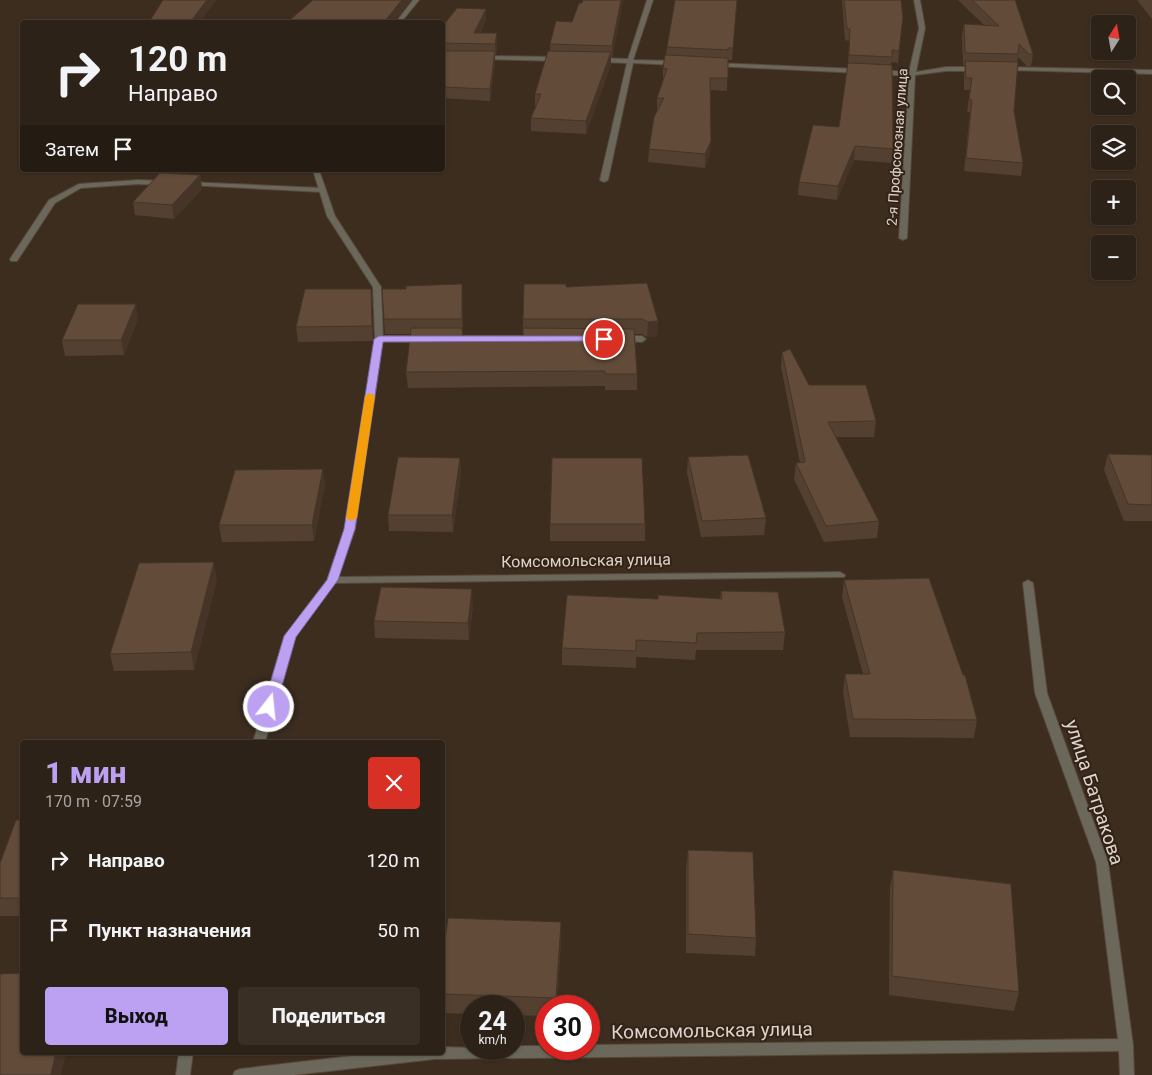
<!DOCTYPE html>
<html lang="ru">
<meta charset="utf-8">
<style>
:root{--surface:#2d2217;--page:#392f24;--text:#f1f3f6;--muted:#a7a4a1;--line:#483f36;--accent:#bca0f2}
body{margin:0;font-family:Roboto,sans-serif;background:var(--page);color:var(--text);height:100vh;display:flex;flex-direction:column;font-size:19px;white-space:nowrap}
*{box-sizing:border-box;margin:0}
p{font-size:16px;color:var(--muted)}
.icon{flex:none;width:28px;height:28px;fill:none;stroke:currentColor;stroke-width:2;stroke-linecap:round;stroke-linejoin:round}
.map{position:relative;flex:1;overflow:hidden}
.drawer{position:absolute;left:20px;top:740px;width:425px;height:315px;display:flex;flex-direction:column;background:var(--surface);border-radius:5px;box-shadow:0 1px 4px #0004,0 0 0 1px var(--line)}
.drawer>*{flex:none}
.guide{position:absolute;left:20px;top:20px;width:425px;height:152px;border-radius:5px;box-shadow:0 1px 4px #0004,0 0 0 1px var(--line);background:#2d2217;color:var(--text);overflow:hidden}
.needle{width:32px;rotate:11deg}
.controls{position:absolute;left:1091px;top:15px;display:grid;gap:10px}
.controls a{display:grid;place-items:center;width:45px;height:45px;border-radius:5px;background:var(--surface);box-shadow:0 1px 4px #0004,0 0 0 1px var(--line);font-size:25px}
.speed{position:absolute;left:460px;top:995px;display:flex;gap:10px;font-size:25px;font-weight:700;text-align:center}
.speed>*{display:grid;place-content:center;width:65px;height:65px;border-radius:50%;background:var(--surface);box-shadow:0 1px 4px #0004,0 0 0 1px var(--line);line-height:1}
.speed small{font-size:12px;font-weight:400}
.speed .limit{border:8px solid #d22;background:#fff;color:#111}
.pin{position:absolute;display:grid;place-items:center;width:42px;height:42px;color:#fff;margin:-21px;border:2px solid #fff;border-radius:50%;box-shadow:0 1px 5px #0007}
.me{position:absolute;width:55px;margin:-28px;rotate:16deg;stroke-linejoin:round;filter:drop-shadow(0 0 4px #0008)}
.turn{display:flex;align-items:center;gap:18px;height:105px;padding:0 25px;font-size:22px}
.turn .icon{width:65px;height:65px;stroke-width:2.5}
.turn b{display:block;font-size:35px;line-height:42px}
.then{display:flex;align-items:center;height:48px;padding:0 25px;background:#0003;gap:10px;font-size:19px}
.round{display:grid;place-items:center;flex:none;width:52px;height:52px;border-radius:5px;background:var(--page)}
.head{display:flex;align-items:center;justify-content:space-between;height:85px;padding:0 25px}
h1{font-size:30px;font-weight:800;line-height:38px;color:var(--accent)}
.cta{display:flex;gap:10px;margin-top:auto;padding:10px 25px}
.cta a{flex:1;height:58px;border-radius:5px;background:var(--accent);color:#111;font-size:20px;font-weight:800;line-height:58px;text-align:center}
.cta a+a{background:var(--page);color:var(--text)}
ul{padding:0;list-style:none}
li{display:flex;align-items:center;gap:15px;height:70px;padding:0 25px}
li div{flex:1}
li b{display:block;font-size:19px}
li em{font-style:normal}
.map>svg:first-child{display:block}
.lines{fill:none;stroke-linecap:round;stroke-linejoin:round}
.service-casing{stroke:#56483b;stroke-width:2}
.minor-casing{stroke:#56483b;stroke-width:2}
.service{fill:#6b685b;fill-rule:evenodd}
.minor{fill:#6b685b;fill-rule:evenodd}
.wall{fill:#544030}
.shaded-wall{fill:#453427}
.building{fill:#624b38;stroke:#453427}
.route{fill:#bca0f2;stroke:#7a689d}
.slow{fill:#f59e0b}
.labels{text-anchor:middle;stroke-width:4;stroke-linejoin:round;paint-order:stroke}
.far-street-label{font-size:14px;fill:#ded4cc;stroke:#322316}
.street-label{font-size:16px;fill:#ded4cc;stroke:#322316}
.near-street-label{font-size:19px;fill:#ded4cc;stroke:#322316}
</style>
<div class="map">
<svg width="1152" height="1075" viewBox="0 0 1152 1075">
<rect width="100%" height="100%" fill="#3c2d1f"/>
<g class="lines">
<!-- service casing -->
<g class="service-casing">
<g id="service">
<polygon points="138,180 164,181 168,183 164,185 138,184 81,188 55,203 17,261 11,261 10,259 49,200 79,184"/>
<polygon points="188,182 322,188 326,190 322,192 186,185 184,184"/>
<polygon points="379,336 423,336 427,339 423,342 376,341 376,337"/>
<polygon points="450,336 535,336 539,339 535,342 447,341 447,337"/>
<polygon points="622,336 642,336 646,339 642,342 619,341 619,337"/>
</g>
</g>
<!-- minor casing -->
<g class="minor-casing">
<g id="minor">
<polygon points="413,0 419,0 401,22 396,22"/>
<polygon points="647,0 653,0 633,60 676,61 679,63 676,65 633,63 608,180 604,182 600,180 627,63 598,62 595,60 598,58 628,59"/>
<polygon points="914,0 920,0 925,28 916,72 946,67 976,67 979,69 976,71 946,71 915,75 907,238 903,240 899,238 909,76 878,74 875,72 878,70 909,72 919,28"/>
<polygon points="481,56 559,57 562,59 559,61 479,59 479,57"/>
<polygon points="716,63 859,69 862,71 859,73 714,66 714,64"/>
<polygon points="1005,67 1152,70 1152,74 1003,70 1003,68"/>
<polygon points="313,170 319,170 335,216 381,287 383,339 355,529 338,577 840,572 845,575 844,577 335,583 295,636 265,742 253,742 285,636 327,580 345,529 375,339 373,287 327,216"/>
<polygon points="1028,580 1033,583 1047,693 1108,862 1133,1045 1134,1075 1120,1075 1119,1051 435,1059 294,1075 233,1075 235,1071 240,1069 386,1052 442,1052 442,1047 514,1049 514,1046 546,1046 546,1049 589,1049 589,1045 1118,1039 1096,862 1035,693 1023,583"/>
<polygon points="179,1052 193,1052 190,1075 176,1075"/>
</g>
</g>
<!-- service -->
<use href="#service" class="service"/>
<!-- minor -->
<use href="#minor" class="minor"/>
</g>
<!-- wall -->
<g class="wall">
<polygon points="583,0 623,0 612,58 611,58 611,65 586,134 531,131 531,118 536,106 535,106 535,94 550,52 550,44 572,22"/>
<polygon points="737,0 732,60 728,60 727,91 710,90 710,154 705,168 648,162 649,149 658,111 657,111 657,98 663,81 663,68 666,55 667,47"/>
<polygon points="842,0 901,0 903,17 898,63 891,62 891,65 893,149 892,163 854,160 837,200 798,195 799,182 839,127 848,67 849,41 845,40"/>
<polygon points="958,0 1015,0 1033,54 1031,66 1027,66 1018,57 1017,62 1014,111 1023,163 1021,176 964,171 970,112 967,112 970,90 964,90 964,73 965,65 963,65 962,36 964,24 984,25"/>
<polygon points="1137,0 1152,0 1152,19"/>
<polygon points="486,9 486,20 480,33 497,33 497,44 496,55 495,55 495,63 490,101 442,98 442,27"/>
<polygon points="200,175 202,189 174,219 135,215 133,202"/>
<polygon points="462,284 463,340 523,339 523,319 566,287 658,321 657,336 647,337 642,334 635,334 637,374 637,390 605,390 605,386 408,388 406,372 411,334 385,334 384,319 406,289"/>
<polygon points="371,289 373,341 298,342 296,327"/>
<polygon points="138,318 124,355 65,356 62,340"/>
<polygon points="782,352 809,385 876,421 874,437 836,437 879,521 877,538 824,542 794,479 796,463 800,463 781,367"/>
<polygon points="1108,454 1152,455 1152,521 1124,521 1104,470"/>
<polygon points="688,457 766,518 764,535 701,537 687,473"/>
<polygon points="460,458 461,474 453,532 389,531 388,515"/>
<polygon points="325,485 314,541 222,542 219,525"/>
<rect x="550" y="524" width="95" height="17"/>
<polygon points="217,579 194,670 114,671 110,654"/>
<polygon points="844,580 977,720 974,738 850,737 843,692 845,674 863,674 842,597"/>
<polygon points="721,591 785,632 783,650 696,650 695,660 636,657 636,668 562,665 562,648 658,599 720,599"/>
<polygon points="473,606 469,640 375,638 374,621"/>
<polygon points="22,820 22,916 0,916 0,863"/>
<polygon points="688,850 756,938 755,956 686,953 686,868"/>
<polygon points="893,870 1019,992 1014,1011 889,995 890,888"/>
<polygon points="561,922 561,940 557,1006 546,1006 546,1016 514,1015 514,1006 471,1006 471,1014 442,1013 442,960"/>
</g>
<!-- shaded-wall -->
<g class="shaded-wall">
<polygon points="207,0 217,0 200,22 191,21"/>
<polygon points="402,0 412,0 394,22 384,22"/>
<polygon points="621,0 623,0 612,58 612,46"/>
<polygon points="486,9 486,20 474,44 474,33"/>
<polygon points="497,33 497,44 496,55 495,44"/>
<polygon points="495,51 495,63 490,101 490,89"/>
<polygon points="611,52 611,65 586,134 586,121"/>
<polygon points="711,141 710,154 705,168 705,154"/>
<polygon points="855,146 854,160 837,200 838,186"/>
<polygon points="200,175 202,189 174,219 172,205"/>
<polygon points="371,289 372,304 373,341 372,326"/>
<polygon points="136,304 138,318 124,355 121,340"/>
<polygon points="658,321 657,336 647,337 648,322"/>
<polygon points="460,458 461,474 453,532 452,515"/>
<polygon points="323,469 325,485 314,541 312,525"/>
<polygon points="214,562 217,579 194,670 191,652"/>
<polygon points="472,589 473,606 469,640 468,623"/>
<polygon points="561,922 561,940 557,1006 556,1006"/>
<polygon points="56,1052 66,1052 61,1075 51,1075"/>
</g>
<!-- building -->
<g class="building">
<polygon points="163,0 207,0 191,21 203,21 203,22 149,22"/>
<polygon points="313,0 402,0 384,22 289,22 291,19"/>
<polygon points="583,0 621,0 612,46 550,44 556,21 572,22 579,3 582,3"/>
<polygon points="675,0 737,0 733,48 728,48 728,50 667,47"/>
<polygon points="844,0 901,0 903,17 899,51 892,50 892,57 849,55 850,29 847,29"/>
<polygon points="972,0 1015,0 1033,54 1029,54 1019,44 1018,54 965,53 964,24 999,26"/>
<polygon points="457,8 486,9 474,33 497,33 495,44 442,43 442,27"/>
<polygon points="442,51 495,51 490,89 442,87"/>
<polygon points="548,51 611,52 586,121 531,118 541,94 535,94"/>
<polygon points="665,55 728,58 728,78 710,78 711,141 705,154 649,149 654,117 664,98 657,98 667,69 663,68"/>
<polygon points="965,61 1018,62 1014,111 1023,163 966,158 972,100 969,99 972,78 966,78"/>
<polygon points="848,63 892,65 893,149 855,146 838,186 799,182 813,125 839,127"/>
<polygon points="160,173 200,175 172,205 133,202"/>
<polygon points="647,283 658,321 648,322 642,319 523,319 524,284 566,284 566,287"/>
<polygon points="462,284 462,319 384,319 382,289 406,289 406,286"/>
<polygon points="305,289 371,289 372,326 296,327"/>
<polygon points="78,304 136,304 121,340 62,340"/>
<polygon points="411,328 462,328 463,340 523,339 523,328 634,329 637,374 605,374 605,371 406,372"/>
<polygon points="790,349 809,385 866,385 876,421 828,422 879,521 826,526 796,463 805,462 782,352"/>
<polygon points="1108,454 1152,455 1152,505 1128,504"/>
<polygon points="748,455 766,518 702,521 688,457"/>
<polygon points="398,457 460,458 452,515 388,515"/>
<polygon points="552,458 642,458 645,524 550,524"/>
<polygon points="323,469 312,525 219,525 235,470"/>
<polygon points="214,562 191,652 110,654 139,563"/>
<polygon points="929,578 963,675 965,675 977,720 853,719 845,674 870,674 844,580"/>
<polygon points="381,587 472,589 468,623 374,621"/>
<polygon points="721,591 778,592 785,632 697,633 696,643 636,640 636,651 562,648 567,595 658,599 658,595 722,599"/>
<polygon points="16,820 22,820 22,898 0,898 0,863"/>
<polygon points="688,850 753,852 756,938 688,934"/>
<polygon points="893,870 1011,884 1019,992 892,976"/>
<polygon points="448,918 561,922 556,998 442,994 442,960"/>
<polygon points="22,973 22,1052 56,1052 51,1075 0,1075 0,974"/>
</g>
<!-- route -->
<polygon class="route" points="379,336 604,336 609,339 604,341 383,342 355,529 338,580 296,637 276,707 269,711 265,710 263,707 284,636 327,580 344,529 374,339"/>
<!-- slow -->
<polygon class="slow" points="370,393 375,396 357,518 351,521 346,518 365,396"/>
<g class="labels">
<!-- far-street labels -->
<g class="far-street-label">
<text transform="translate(897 147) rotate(-86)" y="5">2-я Профсоюзная улица</text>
</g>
<!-- street labels -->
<g class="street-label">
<text transform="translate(586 560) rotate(-1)" y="6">Комсомольская улица</text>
</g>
<!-- near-street labels -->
<g class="near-street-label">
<text transform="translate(1095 792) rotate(72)" y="7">улица Батракова</text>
<text transform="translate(712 1030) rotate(-1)" y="7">Комсомольская улица</text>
</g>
</g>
</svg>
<div class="controls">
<a><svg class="needle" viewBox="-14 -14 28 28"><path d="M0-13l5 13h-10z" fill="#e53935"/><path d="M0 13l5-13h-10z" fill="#a7a4a1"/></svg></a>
<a><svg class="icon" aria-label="search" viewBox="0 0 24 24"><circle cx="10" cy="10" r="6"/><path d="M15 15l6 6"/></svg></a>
<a><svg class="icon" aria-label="layers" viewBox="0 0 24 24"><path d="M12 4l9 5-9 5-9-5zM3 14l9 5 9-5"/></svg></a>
<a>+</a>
<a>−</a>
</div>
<div class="speed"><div>24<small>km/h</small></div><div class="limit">30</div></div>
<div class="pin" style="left:604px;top:339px;background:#d93025"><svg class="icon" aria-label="arrive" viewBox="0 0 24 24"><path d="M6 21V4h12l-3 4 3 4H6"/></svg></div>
<svg class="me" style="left:269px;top:707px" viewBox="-20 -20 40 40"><circle r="17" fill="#bca0f2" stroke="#fff" stroke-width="3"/><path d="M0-11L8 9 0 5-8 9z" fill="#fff"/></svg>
<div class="guide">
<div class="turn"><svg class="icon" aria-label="right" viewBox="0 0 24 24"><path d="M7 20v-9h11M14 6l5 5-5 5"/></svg><div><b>120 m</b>Направо</div></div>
<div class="then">Затем<svg class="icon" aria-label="arrive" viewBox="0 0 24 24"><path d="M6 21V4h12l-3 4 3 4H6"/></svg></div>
</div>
<section class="drawer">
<div class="head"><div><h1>1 мин</h1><p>170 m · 07:59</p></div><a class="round" style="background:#d93025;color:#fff"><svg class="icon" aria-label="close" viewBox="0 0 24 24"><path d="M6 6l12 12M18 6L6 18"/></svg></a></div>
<ul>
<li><svg class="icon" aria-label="right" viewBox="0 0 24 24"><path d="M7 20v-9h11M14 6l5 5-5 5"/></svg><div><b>Направо</b></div><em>120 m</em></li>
<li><svg class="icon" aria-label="arrive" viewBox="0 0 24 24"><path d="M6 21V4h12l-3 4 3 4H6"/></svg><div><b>Пункт назначения</b></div><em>50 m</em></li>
</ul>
<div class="cta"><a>Выход</a><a>Поделиться</a></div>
</section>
</div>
